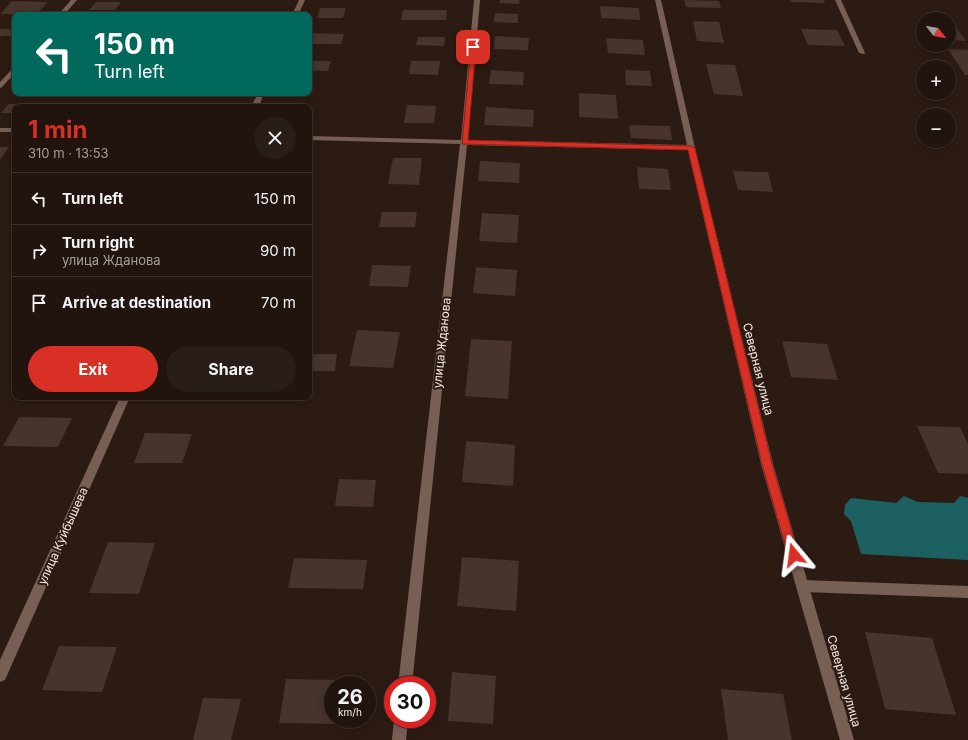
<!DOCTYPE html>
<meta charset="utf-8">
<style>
:root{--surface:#21140e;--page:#291d17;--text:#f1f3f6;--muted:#a29e9e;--line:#3e332e;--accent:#d93025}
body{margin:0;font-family:Inter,sans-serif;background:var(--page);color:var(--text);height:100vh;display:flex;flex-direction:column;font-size:15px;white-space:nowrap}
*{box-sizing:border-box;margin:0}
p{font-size:13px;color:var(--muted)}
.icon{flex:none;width:22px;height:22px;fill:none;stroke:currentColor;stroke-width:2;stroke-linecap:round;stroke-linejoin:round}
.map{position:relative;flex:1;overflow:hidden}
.side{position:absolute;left:12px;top:104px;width:300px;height:296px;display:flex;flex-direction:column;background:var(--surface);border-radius:8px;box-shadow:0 2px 10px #0003,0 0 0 1px var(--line)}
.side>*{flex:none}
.banner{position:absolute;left:12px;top:12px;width:300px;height:84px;border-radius:8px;box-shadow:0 2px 10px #0003,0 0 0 1px var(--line);background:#00695c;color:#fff;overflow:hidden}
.needle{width:26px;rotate:121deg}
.fabs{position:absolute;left:916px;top:12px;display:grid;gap:8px}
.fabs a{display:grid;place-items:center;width:40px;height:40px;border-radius:50%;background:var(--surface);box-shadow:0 2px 10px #0003,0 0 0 1px var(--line);font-size:20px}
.speed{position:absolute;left:324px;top:676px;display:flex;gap:8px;font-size:20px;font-weight:700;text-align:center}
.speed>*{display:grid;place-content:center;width:52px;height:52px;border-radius:50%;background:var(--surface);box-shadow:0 2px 10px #0003,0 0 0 1px var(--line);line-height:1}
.speed small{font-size:10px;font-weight:400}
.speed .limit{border:6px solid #d22;background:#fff;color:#111}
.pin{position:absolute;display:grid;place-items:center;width:34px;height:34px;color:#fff;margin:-17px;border-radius:8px;box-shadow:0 2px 6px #0006}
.me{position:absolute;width:44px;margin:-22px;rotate:344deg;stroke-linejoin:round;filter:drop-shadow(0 0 3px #0008)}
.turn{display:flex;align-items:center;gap:14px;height:84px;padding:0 16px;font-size:18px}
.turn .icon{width:52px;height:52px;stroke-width:2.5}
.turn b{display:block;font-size:28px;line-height:34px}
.round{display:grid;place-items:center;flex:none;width:42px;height:42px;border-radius:21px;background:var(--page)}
.overview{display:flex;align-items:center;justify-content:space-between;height:68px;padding:0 16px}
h1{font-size:24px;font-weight:700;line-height:30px;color:var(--accent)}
.button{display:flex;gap:8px;margin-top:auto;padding:8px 16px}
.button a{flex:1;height:46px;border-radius:24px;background:var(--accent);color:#fff;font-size:16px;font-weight:700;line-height:46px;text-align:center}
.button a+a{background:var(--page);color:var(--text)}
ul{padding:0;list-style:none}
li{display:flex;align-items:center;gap:12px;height:52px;padding:0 16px;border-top:1px solid var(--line)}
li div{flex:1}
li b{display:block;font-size:15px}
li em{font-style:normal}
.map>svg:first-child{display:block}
.water{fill:#1c6062}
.building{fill:#47342c}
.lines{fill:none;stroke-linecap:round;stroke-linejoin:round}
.lane{fill:#785f54;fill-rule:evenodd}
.street{fill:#785f54;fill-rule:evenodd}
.route{fill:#d93025;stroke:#8d1f18}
.labels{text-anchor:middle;stroke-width:4;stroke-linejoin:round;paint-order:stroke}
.street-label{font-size:12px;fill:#f5e9e4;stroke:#2c1b13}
</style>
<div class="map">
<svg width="968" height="740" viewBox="0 0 968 740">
<rect width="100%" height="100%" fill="#2c1b13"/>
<!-- water -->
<polygon class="water" points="904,496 918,502 954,503 960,496 968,498 968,560 861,554 851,521 844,514 845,505 851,498 896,503"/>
<!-- building -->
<g class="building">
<polygon points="500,0 520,0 519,4 499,3"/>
<polygon points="684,0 719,1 721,8 686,7"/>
<polygon points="790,0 824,0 825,3 791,2"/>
<polygon points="12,1 48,2 36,15 0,14"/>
<polygon points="96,2 121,2 115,10 89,10"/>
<polygon points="600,6 639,8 640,20 601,18"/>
<polygon points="320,8 346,8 343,18 317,18"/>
<polygon points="403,10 447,10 446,20 401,20"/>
<polygon points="233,13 267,13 266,15 231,15"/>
<polygon points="495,13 518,14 518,23 494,22"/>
<polygon points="693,21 719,22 724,43 697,41"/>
<polygon points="0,29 15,29 15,31 10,36 0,36"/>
<polygon points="801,29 837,30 845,46 808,45"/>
<polygon points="949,29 957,29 966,41 949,40"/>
<polygon points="309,33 344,34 341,44 309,44"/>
<polygon points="495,36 529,38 528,50 494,49"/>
<polygon points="418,37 445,37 444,46 416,45"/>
<polygon points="606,38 643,40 645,55 608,53"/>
<polygon points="948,49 968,50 968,75 965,75"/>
<polygon points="309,61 331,61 328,71 309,70"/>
<polygon points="411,61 440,61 438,75 409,74"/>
<polygon points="706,64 735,65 743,96 714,94"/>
<polygon points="491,70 524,72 523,85 489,84"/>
<polygon points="625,70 650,71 652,86 626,85"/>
<polygon points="579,93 616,95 618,119 579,117"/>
<polygon points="9,104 42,104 40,107 15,107 15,113 1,113"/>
<polygon points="407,105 436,106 434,123 404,123"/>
<polygon points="486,107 534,110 533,127 484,125"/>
<polygon points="629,125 670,126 672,140 631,138"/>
<polygon points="0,147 9,147 0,160"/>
<polygon points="393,158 422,158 419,185 388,184"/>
<polygon points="480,161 520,163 519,183 478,181"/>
<polygon points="637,167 668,169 671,190 639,189"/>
<polygon points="733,171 768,172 773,192 738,190"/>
<polygon points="382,212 417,212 415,227 379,227"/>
<polygon points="482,213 519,215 517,243 479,241"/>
<polygon points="372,265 411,266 408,287 369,286"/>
<polygon points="476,267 517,270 515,296 473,293"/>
<polygon points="357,330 400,332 393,368 349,366"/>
<polygon points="471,339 512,341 508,399 465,396"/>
<polygon points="782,341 827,344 838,380 791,377"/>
<polygon points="309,354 337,354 335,371 309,371"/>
<polygon points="19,417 72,418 58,447 3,446"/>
<polygon points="917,426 960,427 968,444 968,474 938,473"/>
<polygon points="145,433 192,434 182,463 134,463"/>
<polygon points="466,441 515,445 513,486 462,482"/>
<polygon points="339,479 376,480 373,507 335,506"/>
<polygon points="108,542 155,543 139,594 89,593"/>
<polygon points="462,557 519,561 516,611 457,606"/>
<polygon points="294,558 367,560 363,589 288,588"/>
<polygon points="865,632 932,638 956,715 885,709"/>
<polygon points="59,646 117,647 102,692 42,690"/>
<polygon points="452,672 496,676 493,724 448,721"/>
<polygon points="286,679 348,680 348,685 333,685 333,719 343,719 342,724 279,723"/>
<polygon points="721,689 783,694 792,740 728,740"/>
<polygon points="203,698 241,699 231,740 193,740"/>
</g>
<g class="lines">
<!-- lane -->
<polygon class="lane" points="803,580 968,586 968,598 803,592 799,590 797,586 799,582"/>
<!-- street -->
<g class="street">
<polygon points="71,0 77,0 64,15 58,15"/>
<polygon points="299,0 305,0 298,15 292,15"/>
<polygon points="474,0 480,0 468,140 687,145 655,0 661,0 695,148 773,464 854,740 840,740 761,464 688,150 467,145 412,685 398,685 460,144 309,140 309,136 461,140"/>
<polygon points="835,0 841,0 865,53 864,54 859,53"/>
<polygon points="15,67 15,73 2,87 0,88 0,82 13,68"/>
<polygon points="258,93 264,93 259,107 251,107"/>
<rect x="0" y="128" width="15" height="4"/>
<polygon points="120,397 130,397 5,680 0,682 0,660"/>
<polygon points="394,719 408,719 406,740 392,740"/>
</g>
</g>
<!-- route -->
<polygon class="route" points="471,46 476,47 468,140 691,146 695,148 772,464 799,555 798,559 794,561 790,559 788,555 762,464 688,150 462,144"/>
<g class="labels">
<!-- street labels -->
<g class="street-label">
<text transform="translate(442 343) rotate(-84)" y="4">улица Жданова</text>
<text transform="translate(758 369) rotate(76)" y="4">Северная улица</text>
<text transform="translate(63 536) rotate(-66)" y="4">улица Куйбышева</text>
<text transform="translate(844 681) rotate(74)" y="4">Северная улица</text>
</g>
</g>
</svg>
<div class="fabs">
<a><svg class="needle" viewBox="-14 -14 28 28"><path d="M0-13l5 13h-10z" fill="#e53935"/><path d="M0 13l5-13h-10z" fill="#a29e9e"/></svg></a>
<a>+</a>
<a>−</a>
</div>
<div class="speed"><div>26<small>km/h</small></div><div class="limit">30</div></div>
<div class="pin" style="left:473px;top:47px;background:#d93025"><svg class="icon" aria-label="arrive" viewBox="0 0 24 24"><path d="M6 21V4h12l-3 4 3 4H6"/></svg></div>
<svg class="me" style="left:794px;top:555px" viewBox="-20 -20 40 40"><path d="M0-17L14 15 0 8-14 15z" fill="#d93025" stroke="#fff" stroke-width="4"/></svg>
<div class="banner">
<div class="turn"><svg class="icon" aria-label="left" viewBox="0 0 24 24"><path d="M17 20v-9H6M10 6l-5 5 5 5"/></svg><div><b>150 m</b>Turn left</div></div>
</div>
<section class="side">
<div class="overview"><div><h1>1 min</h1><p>310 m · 13:53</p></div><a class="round"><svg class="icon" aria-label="close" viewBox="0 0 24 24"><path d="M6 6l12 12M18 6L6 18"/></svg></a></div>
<ul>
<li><svg class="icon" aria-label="left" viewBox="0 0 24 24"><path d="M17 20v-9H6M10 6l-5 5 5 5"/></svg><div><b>Turn left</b></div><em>150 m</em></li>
<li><svg class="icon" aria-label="right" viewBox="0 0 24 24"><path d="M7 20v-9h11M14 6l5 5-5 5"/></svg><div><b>Turn right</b><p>улица Жданова</p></div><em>90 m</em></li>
<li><svg class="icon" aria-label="arrive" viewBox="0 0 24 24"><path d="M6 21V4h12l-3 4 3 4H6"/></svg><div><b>Arrive at destination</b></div><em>70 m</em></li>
</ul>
<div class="button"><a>Exit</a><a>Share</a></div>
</section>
</div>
